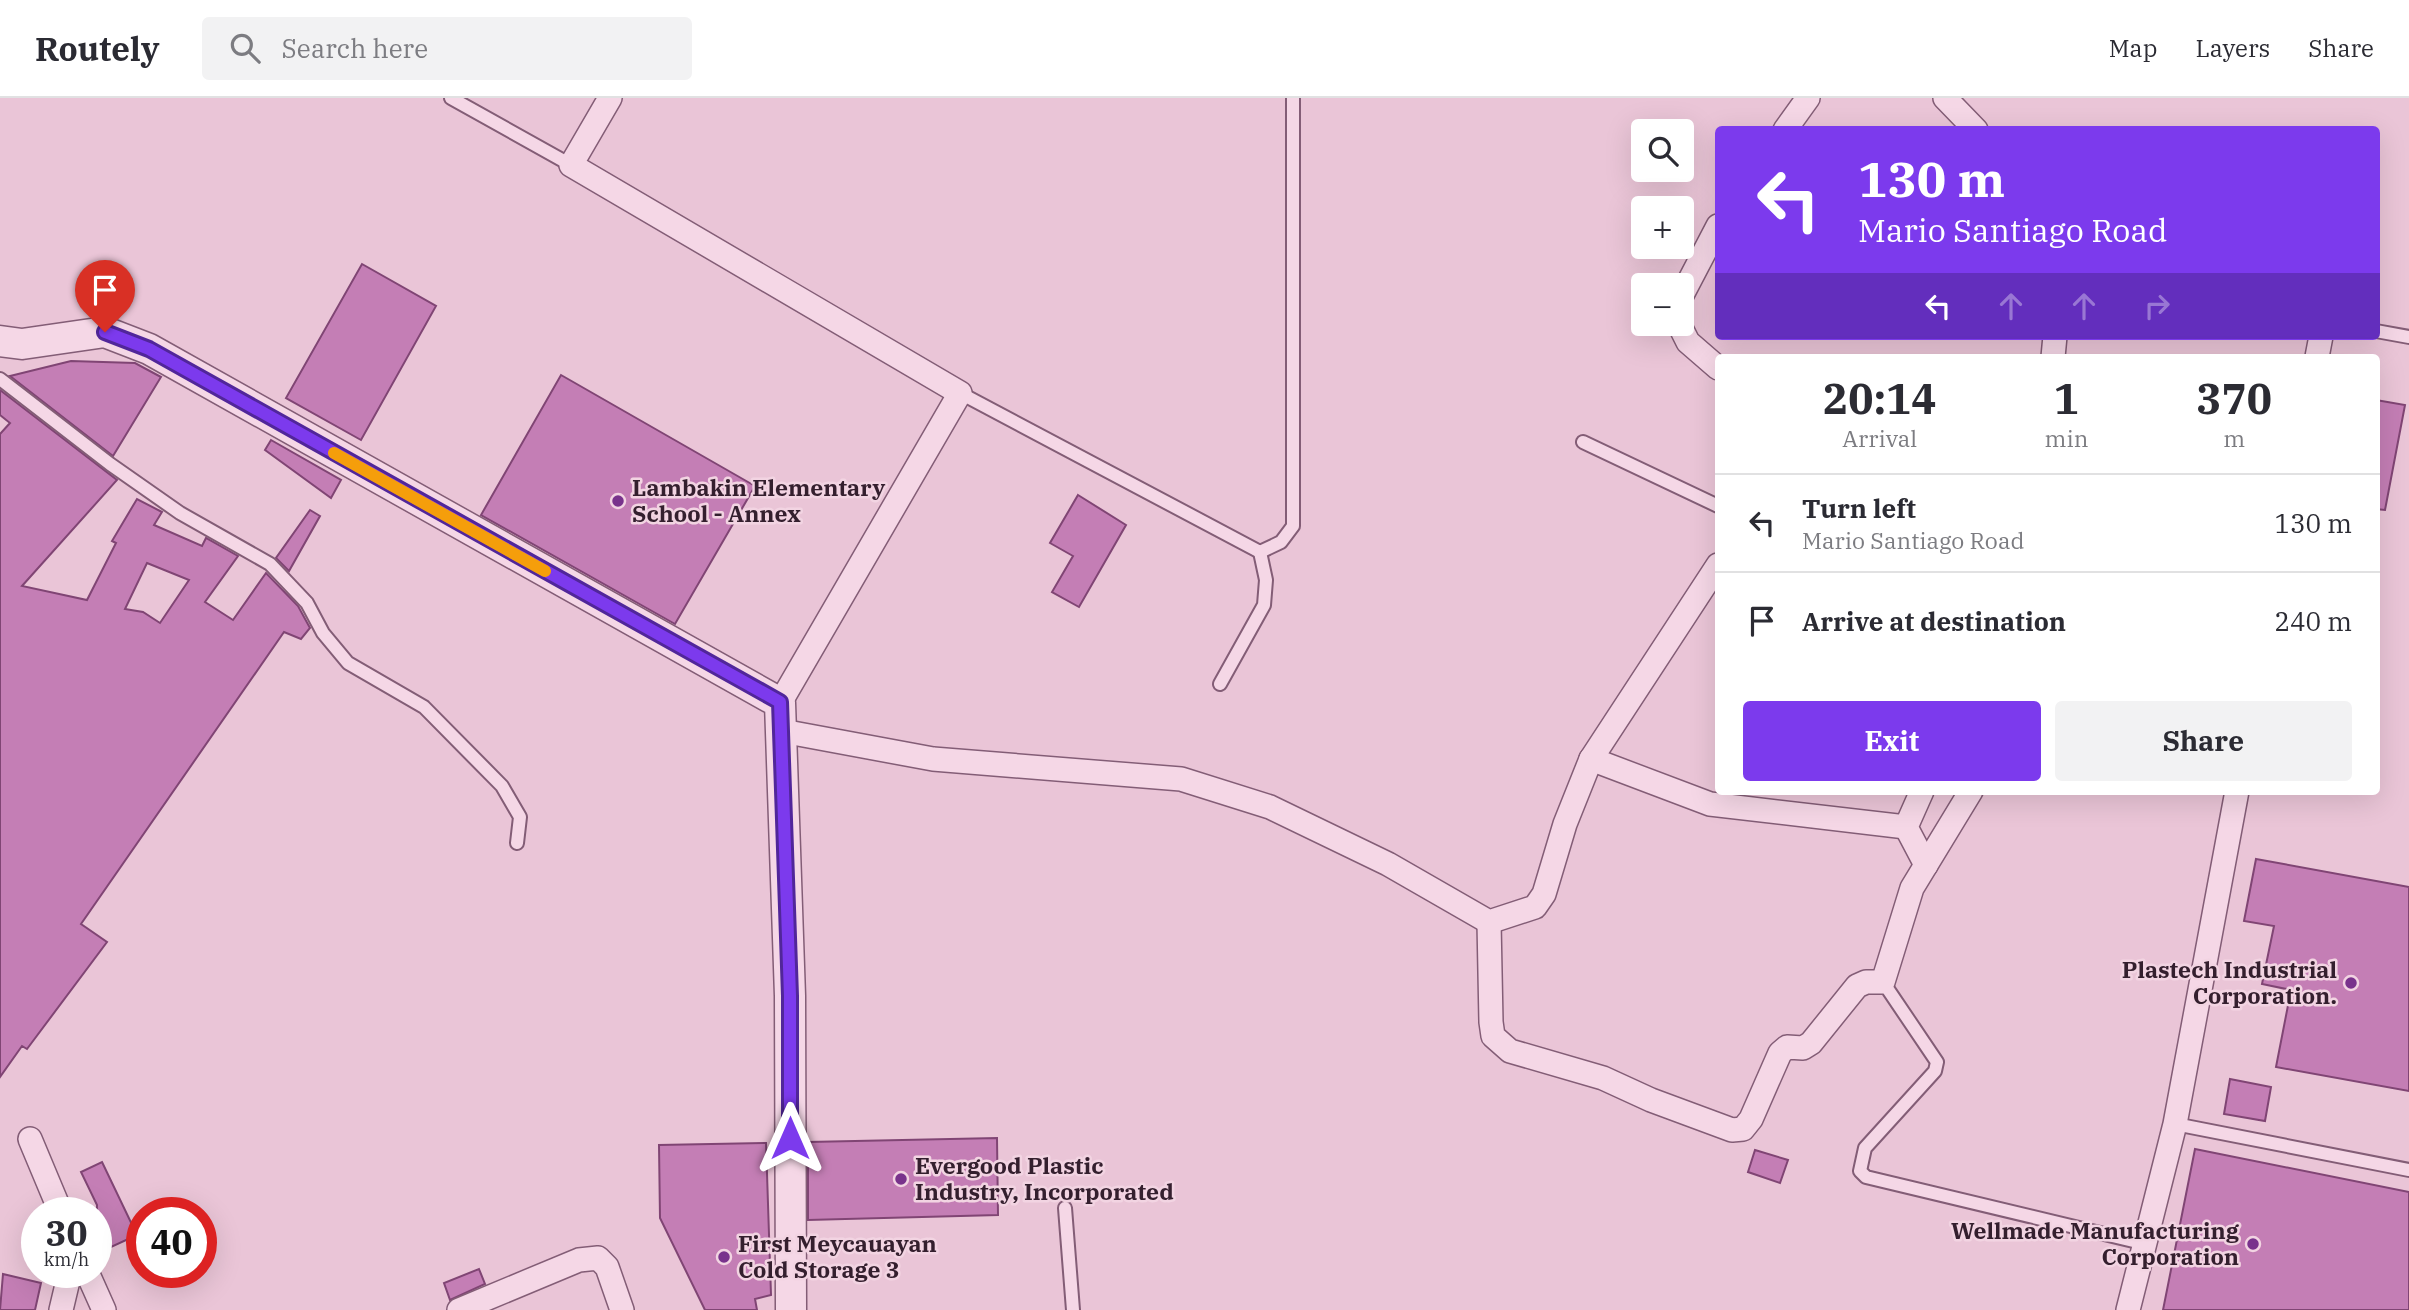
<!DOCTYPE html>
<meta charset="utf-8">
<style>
:root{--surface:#fff;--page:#f2f2f3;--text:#2b2b33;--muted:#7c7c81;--line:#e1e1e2;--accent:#7c3aed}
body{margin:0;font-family:"IBM Plex Serif",serif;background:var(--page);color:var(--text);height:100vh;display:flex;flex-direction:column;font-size:26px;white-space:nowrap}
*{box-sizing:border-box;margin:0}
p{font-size:23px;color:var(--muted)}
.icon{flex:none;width:38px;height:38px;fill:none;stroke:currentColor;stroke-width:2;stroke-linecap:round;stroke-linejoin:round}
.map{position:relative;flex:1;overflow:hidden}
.panel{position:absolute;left:1715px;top:256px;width:665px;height:441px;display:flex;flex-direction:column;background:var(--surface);border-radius:7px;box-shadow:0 7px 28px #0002}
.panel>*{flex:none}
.hud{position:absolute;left:1715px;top:28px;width:665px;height:214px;border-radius:7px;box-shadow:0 7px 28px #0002;background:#7c3aed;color:#fff;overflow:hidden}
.fabs{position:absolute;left:1631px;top:21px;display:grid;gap:14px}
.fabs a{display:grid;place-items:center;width:63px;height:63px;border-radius:7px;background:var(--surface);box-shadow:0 7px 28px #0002;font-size:35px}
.speed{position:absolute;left:21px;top:1099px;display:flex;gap:14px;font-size:35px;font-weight:700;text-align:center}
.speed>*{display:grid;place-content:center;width:91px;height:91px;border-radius:50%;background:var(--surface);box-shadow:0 7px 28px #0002;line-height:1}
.speed small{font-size:18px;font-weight:400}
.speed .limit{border:10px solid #d22;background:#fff;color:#111}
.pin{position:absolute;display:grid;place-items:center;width:60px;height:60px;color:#fff;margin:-72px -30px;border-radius:50% 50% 50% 0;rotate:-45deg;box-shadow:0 0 7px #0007}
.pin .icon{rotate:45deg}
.me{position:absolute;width:77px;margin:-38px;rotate:0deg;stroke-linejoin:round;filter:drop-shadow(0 0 5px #0008)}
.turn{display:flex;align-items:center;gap:24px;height:147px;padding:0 28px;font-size:32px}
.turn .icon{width:91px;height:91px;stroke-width:2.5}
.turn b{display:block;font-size:49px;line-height:60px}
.lanes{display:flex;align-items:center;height:66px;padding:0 28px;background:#0003;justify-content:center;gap:35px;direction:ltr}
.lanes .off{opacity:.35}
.eta{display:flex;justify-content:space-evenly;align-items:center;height:119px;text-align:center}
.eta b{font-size:42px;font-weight:700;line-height:49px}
.cta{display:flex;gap:14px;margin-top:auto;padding:14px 28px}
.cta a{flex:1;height:80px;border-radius:7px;background:var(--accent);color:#fff;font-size:28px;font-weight:700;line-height:80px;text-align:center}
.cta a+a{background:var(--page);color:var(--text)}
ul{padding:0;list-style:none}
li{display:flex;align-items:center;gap:21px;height:98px;padding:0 28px;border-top:2px solid var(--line)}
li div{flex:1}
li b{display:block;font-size:26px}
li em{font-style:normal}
header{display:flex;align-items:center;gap:42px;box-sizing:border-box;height:98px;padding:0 35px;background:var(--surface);border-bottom:2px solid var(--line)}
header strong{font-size:33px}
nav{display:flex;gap:38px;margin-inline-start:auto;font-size:24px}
.search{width:490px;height:63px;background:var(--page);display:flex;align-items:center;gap:18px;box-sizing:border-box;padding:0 24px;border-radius:7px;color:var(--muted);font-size:26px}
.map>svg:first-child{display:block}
.building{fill:#c47eb5;stroke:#804574;stroke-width:2;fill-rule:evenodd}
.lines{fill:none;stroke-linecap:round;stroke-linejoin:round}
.service-casing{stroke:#835d76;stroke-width:16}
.minor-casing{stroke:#835d76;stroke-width:26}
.tertiary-casing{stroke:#835d76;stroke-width:33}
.service{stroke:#f5d7e6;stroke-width:12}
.minor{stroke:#f5d7e6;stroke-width:23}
.tertiary{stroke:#f5d7e6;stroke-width:30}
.route-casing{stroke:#51269a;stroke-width:18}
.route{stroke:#7c3aed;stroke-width:12}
.slow{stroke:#f59e0b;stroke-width:12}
.poi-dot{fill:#79328c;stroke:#f2d4e2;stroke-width:2.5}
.labels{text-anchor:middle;stroke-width:5;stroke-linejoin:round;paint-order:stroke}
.poi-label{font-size:23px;font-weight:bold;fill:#341f2e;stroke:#f2d4e2;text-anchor:start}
</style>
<header>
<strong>Routely</strong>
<div class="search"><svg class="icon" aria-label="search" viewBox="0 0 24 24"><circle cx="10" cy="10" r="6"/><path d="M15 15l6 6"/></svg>Search here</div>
<nav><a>Map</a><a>Layers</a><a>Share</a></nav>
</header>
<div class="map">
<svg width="2409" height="1212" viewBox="0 0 2409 1212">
<rect width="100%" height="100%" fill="#eac5d7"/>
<!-- building -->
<g class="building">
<polygon points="362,166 436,208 361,342 286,300"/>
<polygon points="71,263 135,265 161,279 113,358 10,278"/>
<polygon points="561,277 755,388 675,526 481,417"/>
<path d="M0 292 117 382 22 488 87 502 116 445 112 443 137 401 162 414 154 427 202 448 206 440 238 458 205 504 233 522 266 475 298 508 310 530 301 541 284 534 81 826 107 844 27 951 22 948 0 979V336L10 325 0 317ZM147 465 189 482 160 525 143 514 125 511Z"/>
<polygon points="2376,302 2405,307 2385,412 2376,411"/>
<polygon points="271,342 341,382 331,400 265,352"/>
<polygon points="1078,397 1126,427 1079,509 1052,494 1073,458 1050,445"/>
<polygon points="310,412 320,418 289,473 276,460"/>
<polygon points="2256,761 2409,789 2409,993 2276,969 2291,892 2262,886 2274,828 2244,823"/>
<polygon points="2230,981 2271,989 2265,1023 2224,1016"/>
<polygon points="997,1040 998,1117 808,1122 808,1044"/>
<polygon points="766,1045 771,1197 755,1201 757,1212 705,1212 660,1120 659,1047"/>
<polygon points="2195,1051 2409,1094 2409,1212 2163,1212"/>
<polygon points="1755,1052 1788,1062 1780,1085 1748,1074"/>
<polygon points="102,1064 137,1137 96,1156 97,1107 81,1074"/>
<polygon points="479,1171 485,1186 450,1202 444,1185"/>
<polygon points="3,1176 41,1185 35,1212 0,1212"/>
</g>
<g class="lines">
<!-- service casing -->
<g class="service-casing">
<g id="service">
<polyline points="451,0 571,67"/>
<polyline points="2376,233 2409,239"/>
<polyline points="0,281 110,366 180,415 270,466 307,505 323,535 348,565 424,609 502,688 520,719 517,745"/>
<polyline points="960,295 1260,454 1281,444 1293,428 1293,0"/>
<polyline points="1583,344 1718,408"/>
<polyline points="1220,586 1264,507 1266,482 1260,454"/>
<polyline points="1883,884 1937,964 1935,973 1865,1050 1860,1073 1866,1079 2146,1146"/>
<polyline points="2175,1026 2409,1072"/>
<polyline points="1065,1110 1073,1212"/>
</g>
</g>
<!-- minor casing -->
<g class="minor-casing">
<g id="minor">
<polyline points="610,0 571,67 960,295 780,605"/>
<polyline points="1945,0 1976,32"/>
<polyline points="1785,32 1808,0"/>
<polyline points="1682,197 1718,128"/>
<polyline points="1679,226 1688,244 1718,270"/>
<polyline points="2053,259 2055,238"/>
<polyline points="2317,259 2321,238"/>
<polyline points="782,633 933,661 1181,681 1270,709 1388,766 1489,824 1535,809 1544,796 1565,726 1591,661 1718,467"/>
<polyline points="1591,661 1710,706 1906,729"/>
<polyline points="1922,693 1906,729 1926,767"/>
<polyline points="1489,824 1491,924 1493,938 1510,953 1603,980 1651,1002 1732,1032 1743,1031 1751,1021 1780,955 1787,949 1803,950 1811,945 1857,888 1866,884 1883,884 1912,790 1971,693"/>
<polyline points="30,1041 61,1115"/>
<polyline points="87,1174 104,1212"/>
<polyline points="61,1212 70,1174"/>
<polyline points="459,1212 579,1162 598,1160 607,1169 622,1212"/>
<polyline points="2128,1212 2175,1026 2237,693"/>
</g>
</g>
<!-- tertiary casing -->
<g class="tertiary-casing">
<polyline id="tertiary" points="0,243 22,246 105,234 149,251 780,605 790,898 791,1212"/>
</g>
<!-- service -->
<use href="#service" class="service"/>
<!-- minor -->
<use href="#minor" class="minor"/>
<!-- tertiary -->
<use href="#tertiary" class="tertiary"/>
</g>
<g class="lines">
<!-- route casing -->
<g class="route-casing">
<polyline id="route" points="105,234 149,251 780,604 790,898 790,1040"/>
</g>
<!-- route -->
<use href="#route" class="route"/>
<!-- slow -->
<polyline class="slow" points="334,355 545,473"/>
</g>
<!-- markers -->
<g class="poi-dot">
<circle cx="618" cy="403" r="7"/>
<circle cx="2351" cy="885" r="7"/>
<circle cx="901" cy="1081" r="7"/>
<circle cx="2253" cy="1146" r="7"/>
<circle cx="724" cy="1159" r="7"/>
</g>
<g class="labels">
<!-- poi labels -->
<g class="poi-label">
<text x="632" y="398">Lambakin Elementary<tspan x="632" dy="26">School - Annex</tspan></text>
<text x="2337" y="880" text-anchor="end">Plastech Industrial<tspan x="2337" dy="26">Corporation.</tspan></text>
<text x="915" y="1076">Evergood Plastic<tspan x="915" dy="26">Industry, Incorporated</tspan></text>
<text x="2239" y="1141" text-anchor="end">Wellmade Manufacturing<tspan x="2239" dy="26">Corporation</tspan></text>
<text x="738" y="1154">First Meycauayan<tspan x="738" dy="26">Cold Storage 3</tspan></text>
</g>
</g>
</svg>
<div class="fabs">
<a><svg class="icon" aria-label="search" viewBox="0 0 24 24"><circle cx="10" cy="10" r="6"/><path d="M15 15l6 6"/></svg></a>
<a>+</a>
<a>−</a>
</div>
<div class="speed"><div>30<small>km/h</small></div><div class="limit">40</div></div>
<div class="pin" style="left:105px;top:234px;background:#d93025"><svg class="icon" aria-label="arrive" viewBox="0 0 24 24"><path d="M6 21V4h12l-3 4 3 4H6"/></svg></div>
<svg class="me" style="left:790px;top:1040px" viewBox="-20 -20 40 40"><path d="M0-17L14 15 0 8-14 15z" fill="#7c3aed" stroke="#fff" stroke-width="4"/></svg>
<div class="hud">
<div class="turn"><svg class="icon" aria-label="left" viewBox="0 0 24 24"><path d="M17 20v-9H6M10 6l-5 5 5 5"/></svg><div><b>130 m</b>Mario Santiago Road</div></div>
<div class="lanes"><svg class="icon" aria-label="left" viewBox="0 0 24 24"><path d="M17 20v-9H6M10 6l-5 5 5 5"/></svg><svg class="icon off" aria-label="ahead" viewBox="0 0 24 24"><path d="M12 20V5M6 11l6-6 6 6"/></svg><svg class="icon off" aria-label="ahead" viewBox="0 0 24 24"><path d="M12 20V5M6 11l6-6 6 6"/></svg><svg class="icon off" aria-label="right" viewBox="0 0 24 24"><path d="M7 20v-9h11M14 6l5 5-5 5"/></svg></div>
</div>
<section class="panel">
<div class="eta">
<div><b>20:14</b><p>Arrival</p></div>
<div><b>1</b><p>min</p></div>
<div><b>370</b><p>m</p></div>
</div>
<ul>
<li><svg class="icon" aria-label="left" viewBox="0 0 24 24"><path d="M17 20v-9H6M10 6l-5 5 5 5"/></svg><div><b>Turn left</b><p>Mario Santiago Road</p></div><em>130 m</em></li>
<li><svg class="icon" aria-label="arrive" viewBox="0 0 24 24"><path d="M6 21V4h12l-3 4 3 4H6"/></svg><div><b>Arrive at destination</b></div><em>240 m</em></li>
</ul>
<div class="cta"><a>Exit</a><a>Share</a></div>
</section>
</div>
